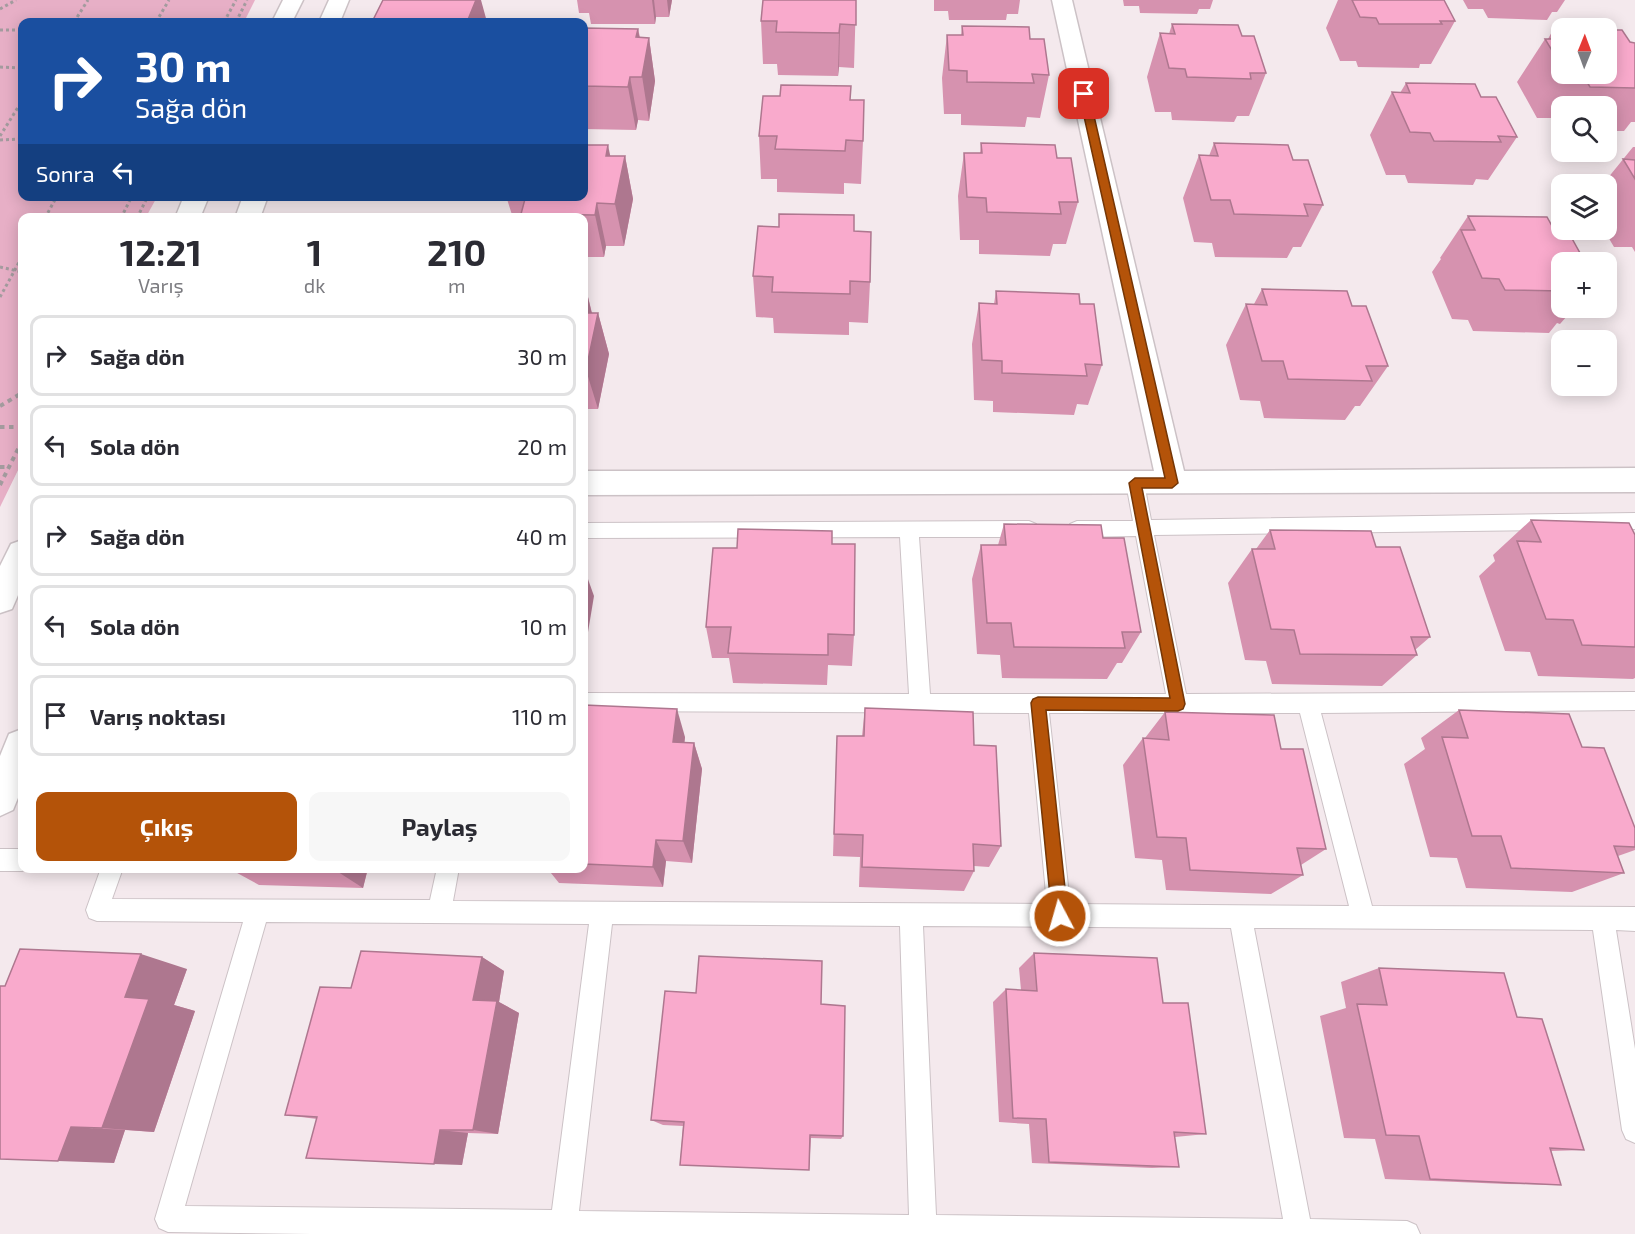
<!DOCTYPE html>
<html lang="tr">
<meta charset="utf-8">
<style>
:root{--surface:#fff;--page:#f7f7f7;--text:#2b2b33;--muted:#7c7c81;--line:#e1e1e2;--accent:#b45309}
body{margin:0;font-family:"Exo 2",sans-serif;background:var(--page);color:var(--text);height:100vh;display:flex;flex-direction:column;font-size:22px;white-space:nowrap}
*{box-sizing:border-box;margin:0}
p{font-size:20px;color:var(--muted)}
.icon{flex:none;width:33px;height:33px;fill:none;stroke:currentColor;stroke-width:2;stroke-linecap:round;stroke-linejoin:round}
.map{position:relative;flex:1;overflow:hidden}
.side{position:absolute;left:18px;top:213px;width:570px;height:660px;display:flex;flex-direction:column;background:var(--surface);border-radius:12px;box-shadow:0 3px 15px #0003}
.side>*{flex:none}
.hud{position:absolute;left:18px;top:18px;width:570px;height:183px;border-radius:12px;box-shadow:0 3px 15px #0003;background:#1a4fa0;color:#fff;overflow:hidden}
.needle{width:39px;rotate:1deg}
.tools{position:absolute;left:1551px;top:18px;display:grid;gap:12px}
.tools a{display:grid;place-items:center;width:66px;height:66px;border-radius:12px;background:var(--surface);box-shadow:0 3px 15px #0003;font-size:30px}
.pin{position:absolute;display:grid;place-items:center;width:51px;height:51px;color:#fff;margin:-26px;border-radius:12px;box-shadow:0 3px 9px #0006}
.me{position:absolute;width:66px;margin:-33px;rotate:354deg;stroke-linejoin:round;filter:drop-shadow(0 0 4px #0008)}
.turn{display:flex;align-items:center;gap:21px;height:126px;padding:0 18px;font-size:27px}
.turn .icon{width:78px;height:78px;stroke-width:2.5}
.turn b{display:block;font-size:42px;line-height:51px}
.then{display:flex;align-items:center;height:57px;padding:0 18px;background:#0003;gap:12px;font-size:22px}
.eta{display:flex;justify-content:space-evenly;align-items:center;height:102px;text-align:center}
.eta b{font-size:36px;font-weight:700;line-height:42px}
.primary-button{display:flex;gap:12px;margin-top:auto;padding:12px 18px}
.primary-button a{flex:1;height:69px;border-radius:12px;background:var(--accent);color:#fff;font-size:24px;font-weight:700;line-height:69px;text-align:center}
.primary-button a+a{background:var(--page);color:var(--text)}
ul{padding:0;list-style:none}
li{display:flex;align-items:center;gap:18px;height:81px;margin:0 12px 9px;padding:0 6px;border:3px solid var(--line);border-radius:12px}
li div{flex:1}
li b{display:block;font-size:22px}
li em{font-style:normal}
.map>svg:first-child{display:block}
.green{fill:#e7afc6}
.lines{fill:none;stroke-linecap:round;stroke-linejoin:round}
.service-casing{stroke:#ccc2c6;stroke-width:2}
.minor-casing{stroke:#ccc2c6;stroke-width:3}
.path-far1{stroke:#a39b9e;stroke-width:3;stroke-dasharray:3 3;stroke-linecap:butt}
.path{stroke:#a39b9e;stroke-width:4;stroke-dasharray:4.5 4.5;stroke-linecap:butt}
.service{fill:#fff;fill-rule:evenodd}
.minor{fill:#fff;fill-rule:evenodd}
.wall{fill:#d692af}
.shaded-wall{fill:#ae778f}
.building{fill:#f9aacc;stroke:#ae778f;stroke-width:1.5}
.route{fill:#b45309;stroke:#753606;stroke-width:1.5}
</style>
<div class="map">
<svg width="1635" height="1234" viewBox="0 0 1635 1234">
<rect width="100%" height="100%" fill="#f4e9ed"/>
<!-- green -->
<polygon class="green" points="0,0 255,0 244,22 22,22 22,196 157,197 146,217 22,218 22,462 0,507"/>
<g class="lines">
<!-- service casing -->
<g class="service-casing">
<g id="service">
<path d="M1135 476 1141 478 1144 483 1151 520 1635 513V529L1154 535 1186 694 1635 692V710L1321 713 1372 906 1635 907V931L1616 930 1635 1049V1143L1626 1139 1622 1130 1593 930 1254 928 1310 1219 1407 1221 1416 1225 1420 1234H312L168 1232 159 1228 155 1219 243 922 97 921 89 918 86 910 101 868H123L112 899 430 900 437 868H459L453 901 1047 904 1029 713 584 711V693L909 694 900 537 584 538V523L1029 521 1036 524 1038 529 1036 534 1029 537H919L930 694H1166L1136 536 1077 537 1070 534 1068 529 1070 524 1077 521H1133L1126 483 1129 478ZM1049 713H1300L1349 906 1070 904ZM266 922 589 924 552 1210 185 1206ZM612 924 900 926 909 1215 579 1211ZM923 926 1231 928 1283 1219 936 1215Z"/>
<polygon points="0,849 22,849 22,868 28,868 22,871 0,871"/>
</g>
</g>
<!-- minor casing -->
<g class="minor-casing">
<g id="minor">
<polygon points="283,0 303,0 292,22 272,22"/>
<polygon points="329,0 349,0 340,22 319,22"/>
<polygon points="1052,0 1072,0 1184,471 1635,468 1635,492 584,495 584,471 1154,471"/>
<polygon points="184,196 209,196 200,218 175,218"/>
<polygon points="243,196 268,196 260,218 235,218"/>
<polygon points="22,540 22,586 12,609 0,613 0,566 11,544"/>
<polygon points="22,729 22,788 13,810 0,816 0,756 9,734"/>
</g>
</g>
<!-- path-far1 -->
<g class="path-far1">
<polyline points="0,9 16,0"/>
<polyline points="74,22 88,0"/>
<polyline points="156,22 169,0"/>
<polyline points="224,22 236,0"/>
<polyline points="236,22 247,0"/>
<polyline points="0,30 22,30"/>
<polyline points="0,67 22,68"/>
<polyline points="0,136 22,101"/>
<polyline points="0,140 22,139"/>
<polyline points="45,218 57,196"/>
<polyline points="121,218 132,196"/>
<polyline points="137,218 148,196"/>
<polyline points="0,267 22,272"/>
<polyline points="0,297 22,257"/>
</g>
<!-- path -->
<g class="path">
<polyline points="0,406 22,393"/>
<polyline points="0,427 22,427"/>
<polyline points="0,467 9,467"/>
<polyline points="0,485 22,441"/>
</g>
<!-- service -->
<use href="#service" class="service"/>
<!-- minor -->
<use href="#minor" class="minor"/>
</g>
<!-- wall -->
<g class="wall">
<polygon points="577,0 672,0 669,17 656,17 655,24 591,24 589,13 579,13"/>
<polygon points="856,0 854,68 839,67 838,76 778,75 777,64 763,64 761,21"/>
<polygon points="934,0 1020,0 1018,14 1007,14 1006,20 949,20 948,11 934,11"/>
<polygon points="1123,0 1213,0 1210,9 1199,9 1197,14 1140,13 1139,6 1124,6"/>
<polygon points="1338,0 1444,0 1455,21 1431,64 1420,64 1419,68 1358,67 1356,61 1340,61 1326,28"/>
<polygon points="1463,0 1565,0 1557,12 1552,12 1547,20 1488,18 1483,9 1468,9"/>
<polygon points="1172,24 1242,36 1266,73 1249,116 1237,116 1234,122 1172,120 1171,112 1155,112 1147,77 1160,33 1169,34"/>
<polygon points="962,26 1030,39 1049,75 1040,118 1027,117 1025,127 961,125 961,114 944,114 942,78 947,35 961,35"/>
<polygon points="584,28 638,29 640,37 649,38 655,81 649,121 638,120 636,130 584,129"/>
<polygon points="1554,28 1562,29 1562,74 1606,74 1635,88 1635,122 1631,122 1624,131 1606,131 1606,106 1562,106 1562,130 1560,130 1553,118 1537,118 1517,82 1545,39 1548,39"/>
<polygon points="1406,83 1481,97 1517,137 1488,180 1476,179 1473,185 1408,183 1405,175 1386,175 1370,135 1392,92 1400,93"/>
<polygon points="850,100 863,141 861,184 844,183 844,194 777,192 777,179 761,179 759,136"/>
<polygon points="981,143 1057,158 1078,202 1066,244 1053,244 1050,256 979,254 979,240 960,240 958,196 964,153 980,153"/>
<polygon points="1214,143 1293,160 1323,205 1301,247 1293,247 1287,258 1215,257 1212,243 1194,242 1183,198 1199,155 1209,156"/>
<polygon points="1633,147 1635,147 1635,252 1632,247 1614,247 1604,230 1606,230 1606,184 1603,184"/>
<polygon points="610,156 625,156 633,199 624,246 606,246 604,257 584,257 584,218 513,218 507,199"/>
<polygon points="1468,216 1562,262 1562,308 1574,308 1560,324 1557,323 1549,333 1473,331 1468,320 1452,319 1432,272 1441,259 1440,258"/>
<polygon points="854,231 870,282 868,323 849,322 849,335 774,333 773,318 756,317 753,276"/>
<polygon points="1262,289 1352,306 1388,366 1360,406 1355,406 1345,420 1264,418 1260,401 1240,400 1226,345 1246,304 1254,304"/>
<polygon points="996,291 1080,304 1102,365 1088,405 1077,404 1074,415 993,412 993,401 974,400 972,344 979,303 994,304"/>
<polygon points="584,293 587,293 592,313 598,313 609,354 598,409 584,409"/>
<polygon points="1531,520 1635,535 1635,678 1633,679 1538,676 1530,652 1505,651 1479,576 1495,561 1493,555"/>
<polygon points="1004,524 1103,538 1141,632 1122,663 1117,663 1107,679 1002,678 1000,655 977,654 972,579 981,545 998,545"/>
<polygon points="1270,530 1376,547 1430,637 1415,650 1417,655 1382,686 1272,684 1266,661 1245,660 1228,583 1252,549 1256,549"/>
<polygon points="832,544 854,635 852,666 828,665 827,685 733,683 729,658 712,658 706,627 737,548"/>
<polygon points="584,705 685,737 684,743 694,743 702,769 692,863 666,861 663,887 559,883 547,868 584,868"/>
<polygon points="865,708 974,745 1001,846 989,867 974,866 974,871 964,891 859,887 860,857 833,856 836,762 862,736"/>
<polygon points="1459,710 1582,747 1635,828 1635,850 1618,856 1624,873 1572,892 1466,888 1457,858 1430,857 1404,764 1425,749 1421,738"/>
<polygon points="1165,712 1281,749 1326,849 1301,865 1303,875 1271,894 1166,890 1162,860 1135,858 1123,765 1143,738 1145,738"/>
<polygon points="228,868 368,868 363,888 259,885"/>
<polygon points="1034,953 1163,1003 1206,1134 1175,1137 1179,1167 1152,1168 1032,1163 1029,1124 999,1122 993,1002 1006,989 1021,990 1019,968"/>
<polygon points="482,957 504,971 499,1002 519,1013 498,1134 468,1133 462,1165 317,1119 285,1115 351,988"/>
<polygon points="1379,968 1517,1017 1584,1150 1551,1151 1561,1185 1506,1184 1385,1179 1375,1139 1344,1138 1320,1016 1346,1008 1341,982"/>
<polygon points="187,969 174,1005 195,1011 154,1132 125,1130 114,1163 5,986"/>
<polygon points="821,1004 843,1136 841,1139 811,1138 809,1170 680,1165 683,1126 663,1125 651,1120"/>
</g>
<!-- shaded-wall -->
<g class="shaded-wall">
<polygon points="468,0 481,0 487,22 467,22"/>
<polygon points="652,0 654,0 656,17 655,24"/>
<polygon points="667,0 672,0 669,17"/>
<polygon points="840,24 839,67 838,76 839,33"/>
<polygon points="638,29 644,66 649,38 655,81 649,121 636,37"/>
<polygon points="630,77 638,120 636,130 628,87"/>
<polygon points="608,145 617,188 606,156"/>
<polygon points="625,156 633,199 624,246 615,204"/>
<polygon points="597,203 606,246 604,257 595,215"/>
<polygon points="587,293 595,327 598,313 609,354 598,409 586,370 584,307"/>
<polygon points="584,568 594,596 584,656"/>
<polygon points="677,709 685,737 682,768 673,742"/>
<polygon points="694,743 702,769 692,863 683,841"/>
<polygon points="656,840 666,861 663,887 653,867"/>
<polygon points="332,868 368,868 363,888"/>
<polygon points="141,954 187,969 174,1005 195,1011 154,1132 102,1128 125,997"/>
<polygon points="482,957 504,971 499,1002 519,1013 498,1134 473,1130 473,1000"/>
<polygon points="71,1127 125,1130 114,1163 58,1161"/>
<polygon points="440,1130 468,1133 462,1165 434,1164"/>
</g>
<!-- building -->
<g class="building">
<polygon points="383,0 476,0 467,22 372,22"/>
<polygon points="763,0 856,0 856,25 840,24 839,33 776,32 777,21 761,21"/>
<polygon points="1352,0 1444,0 1455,21 1440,21 1442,24 1379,24 1376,18 1360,17"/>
<polygon points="1172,24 1238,25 1242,36 1254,36 1266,73 1250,73 1251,79 1187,77 1185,69 1169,68 1160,33 1175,34"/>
<polygon points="962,26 1029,27 1030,39 1044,39 1049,75 1032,74 1034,83 967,82 967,71 949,70 947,35 963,35"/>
<polygon points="584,28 638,29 636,37 649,38 642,77 630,77 628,87 584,86"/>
<polygon points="1554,28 1562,29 1562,67 1545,39 1561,39"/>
<polygon points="1606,30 1622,30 1630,42 1635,43 1635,88 1590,87 1583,75 1566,75 1565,74 1606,74"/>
<polygon points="1406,83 1475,84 1481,97 1496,97 1517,137 1498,136 1501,142 1434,141 1430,133 1410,132 1392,92 1410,93"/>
<polygon points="781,85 851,86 850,100 864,100 863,141 846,140 845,151 775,149 777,136 759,136 763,96 780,96"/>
<polygon points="981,143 1055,145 1057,158 1071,158 1078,202 1059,202 1061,214 987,212 986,198 967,197 964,153 982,153"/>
<polygon points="1214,143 1288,145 1293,160 1308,160 1323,205 1304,204 1308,216 1234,214 1230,200 1211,200 1199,155 1218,156"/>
<polygon points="584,145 608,145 606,156 625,156 615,204 597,203 595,215 521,214 525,199 507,199 508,196 584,196"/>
<polygon points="1623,159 1635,160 1635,179"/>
<polygon points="779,214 854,215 854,231 871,232 870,282 850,281 850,294 772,292 773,277 753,276 758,226 779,227"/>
<polygon points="1468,216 1547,217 1557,235 1570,235 1585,262 1562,262 1562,291 1505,290 1499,279 1482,278 1461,230 1475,230"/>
<polygon points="1262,289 1347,291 1352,306 1366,306 1388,366 1366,366 1372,381 1288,379 1283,361 1262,361 1246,304 1267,305"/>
<polygon points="996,291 1079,294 1080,304 1094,304 1102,365 1085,364 1087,376 1002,373 1002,361 982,360 979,303 997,304"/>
<polygon points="584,293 587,293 584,307"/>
<polygon points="584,313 598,313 586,370 584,370"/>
<polygon points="1531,520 1629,523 1635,535 1635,647 1582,645 1573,620 1546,619 1517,541 1541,542"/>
<polygon points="1004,524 1101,525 1103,538 1124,538 1141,632 1122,632 1125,648 1014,647 1011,623 987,623 981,545 1006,545"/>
<polygon points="738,529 832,531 832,544 855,544 854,635 828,634 828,655 728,653 731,627 706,627 713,548 737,548"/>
<polygon points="1270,530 1371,531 1376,547 1400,547 1430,637 1411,637 1417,655 1300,654 1294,630 1271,629 1252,549 1275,549"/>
<polygon points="584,705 677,709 673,742 694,743 683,841 656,840 653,867 584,864"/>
<polygon points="865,708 973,712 974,745 996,746 1001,846 973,844 974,871 862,867 863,835 834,834 837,736 864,736"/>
<polygon points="1459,710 1569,714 1582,747 1604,748 1635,828 1635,847 1614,846 1624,873 1511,868 1501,836 1472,836 1442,737 1468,738"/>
<polygon points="1165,712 1274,715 1281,749 1303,749 1326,849 1297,848 1303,875 1190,870 1186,838 1157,837 1143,738 1169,740"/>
<polygon points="20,949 141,954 125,997 149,999 102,1128 71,1127 58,1161 0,1159 0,986 5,986"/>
<polygon points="361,951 482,957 473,1000 497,1001 473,1130 440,1130 434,1164 306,1158 317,1117 285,1115 320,987 351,988"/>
<polygon points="1034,953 1157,958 1163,1003 1188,1003 1206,1134 1174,1132 1179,1167 1049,1162 1046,1119 1013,1118 1006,989 1037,991"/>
<polygon points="699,956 822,961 821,1004 845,1006 843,1136 810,1135 809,1170 680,1165 684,1122 651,1120 665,991 696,993"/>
<polygon points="1379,968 1504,973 1517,1017 1542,1019 1584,1150 1550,1148 1561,1185 1430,1179 1419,1136 1386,1135 1357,1004 1387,1005"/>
</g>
<!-- route -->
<polygon class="route" points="1084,91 1089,94 1178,483 1172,488 1142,488 1185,704 1183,709 1178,711 1046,710 1068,916 1065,922 1060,924 1054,922 1052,916 1031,703 1033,699 1038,697 1170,698 1129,483 1135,478 1165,478 1079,94"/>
</svg>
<div class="tools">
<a><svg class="needle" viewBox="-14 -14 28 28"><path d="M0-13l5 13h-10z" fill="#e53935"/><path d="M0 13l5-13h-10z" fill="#7c7c81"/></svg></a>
<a><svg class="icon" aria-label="search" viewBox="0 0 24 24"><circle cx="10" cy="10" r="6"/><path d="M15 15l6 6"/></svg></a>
<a><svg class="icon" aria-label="layers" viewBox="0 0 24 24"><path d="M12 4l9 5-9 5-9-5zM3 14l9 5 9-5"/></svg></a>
<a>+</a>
<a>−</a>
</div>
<div class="pin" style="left:1084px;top:94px;background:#d93025"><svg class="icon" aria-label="arrive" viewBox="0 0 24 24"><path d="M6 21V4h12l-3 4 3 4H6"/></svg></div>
<svg class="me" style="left:1060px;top:916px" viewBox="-20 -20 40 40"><circle r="17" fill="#b45309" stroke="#fff" stroke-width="3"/><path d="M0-11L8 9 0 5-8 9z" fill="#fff"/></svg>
<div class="hud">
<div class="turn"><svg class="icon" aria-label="right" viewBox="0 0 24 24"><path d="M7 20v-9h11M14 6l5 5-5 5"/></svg><div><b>30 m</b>Sağa dön</div></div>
<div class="then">Sonra<svg class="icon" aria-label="left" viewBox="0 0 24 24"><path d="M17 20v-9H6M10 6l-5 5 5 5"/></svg></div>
</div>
<section class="side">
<div class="eta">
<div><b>12:21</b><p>Varış</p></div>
<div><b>1</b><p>dk</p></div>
<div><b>210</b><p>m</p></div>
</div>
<ul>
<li><svg class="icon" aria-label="right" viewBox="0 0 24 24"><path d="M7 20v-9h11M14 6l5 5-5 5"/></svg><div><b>Sağa dön</b></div><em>30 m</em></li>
<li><svg class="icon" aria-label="left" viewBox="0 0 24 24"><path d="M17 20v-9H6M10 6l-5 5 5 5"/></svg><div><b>Sola dön</b></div><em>20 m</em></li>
<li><svg class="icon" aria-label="right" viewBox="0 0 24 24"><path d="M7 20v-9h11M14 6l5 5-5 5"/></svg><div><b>Sağa dön</b></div><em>40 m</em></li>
<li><svg class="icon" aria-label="left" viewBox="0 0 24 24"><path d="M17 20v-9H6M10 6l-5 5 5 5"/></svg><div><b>Sola dön</b></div><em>10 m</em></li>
<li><svg class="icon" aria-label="arrive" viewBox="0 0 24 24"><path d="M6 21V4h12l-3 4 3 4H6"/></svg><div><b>Varış noktası</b></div><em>110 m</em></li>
</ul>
<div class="primary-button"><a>Çıkış</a><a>Paylaş</a></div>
</section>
</div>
